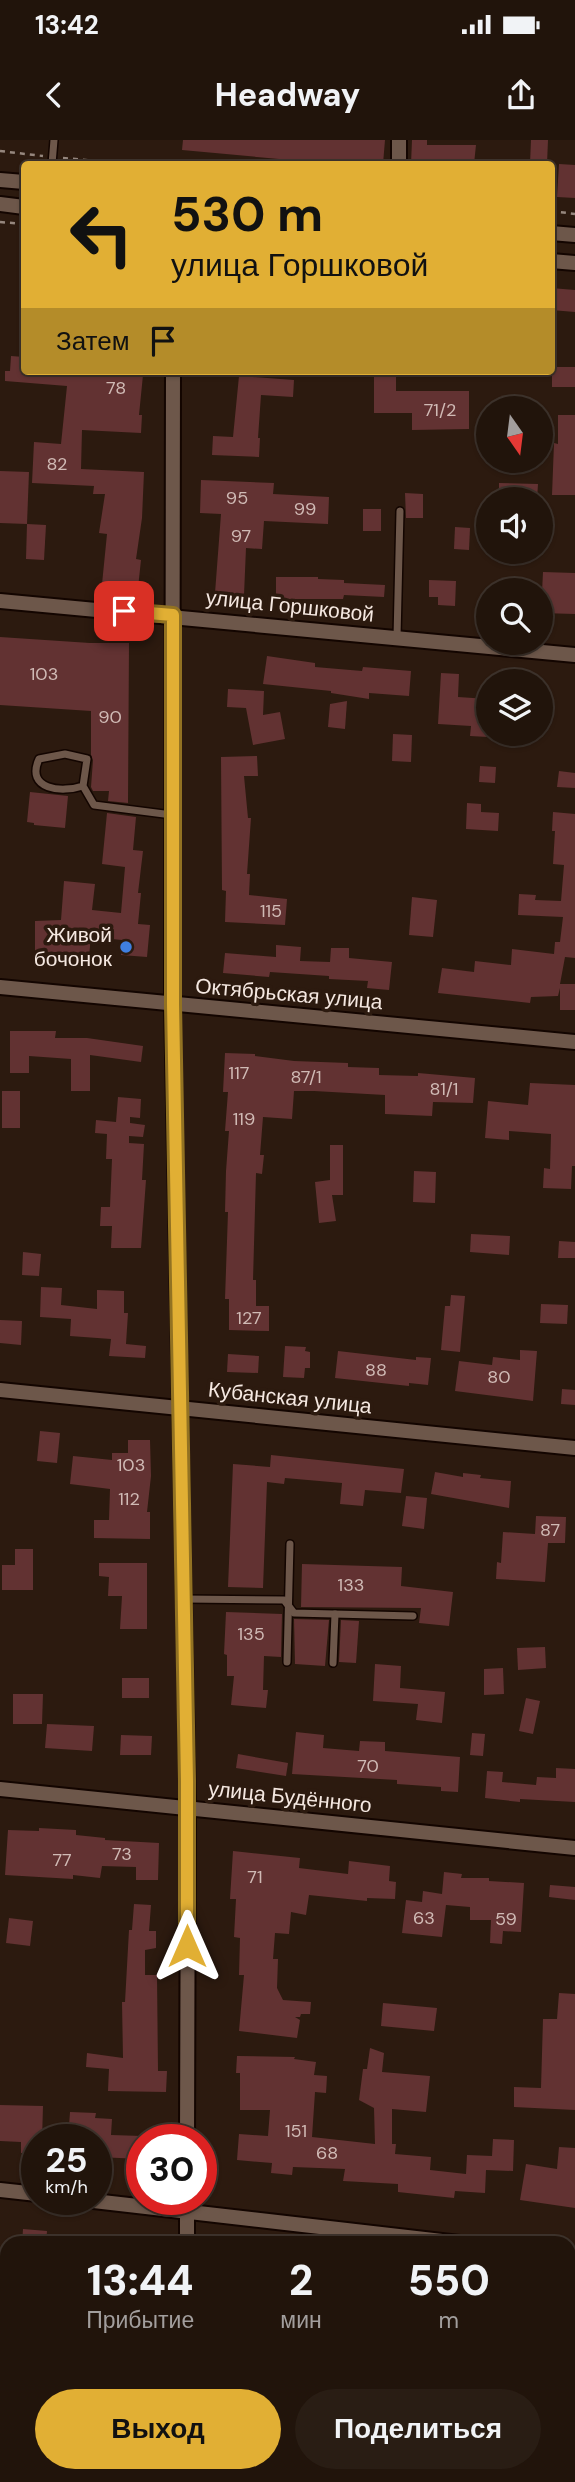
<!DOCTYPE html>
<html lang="ru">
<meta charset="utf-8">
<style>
:root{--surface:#21140b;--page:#291d14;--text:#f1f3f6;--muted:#a29e9d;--line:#3e332c;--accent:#e1af34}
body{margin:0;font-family:"DM Sans",sans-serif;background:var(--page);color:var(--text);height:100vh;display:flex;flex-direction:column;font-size:26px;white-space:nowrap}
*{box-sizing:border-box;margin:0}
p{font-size:23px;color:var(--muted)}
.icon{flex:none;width:38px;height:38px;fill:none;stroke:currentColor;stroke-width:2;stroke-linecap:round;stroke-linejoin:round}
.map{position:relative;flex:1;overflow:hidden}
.panel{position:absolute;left:0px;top:2096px;width:576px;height:247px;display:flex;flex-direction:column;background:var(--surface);border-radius:21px 21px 0 0;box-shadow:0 2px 5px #0004,0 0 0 2px var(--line)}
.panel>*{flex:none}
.banner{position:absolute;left:21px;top:21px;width:534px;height:214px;border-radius:7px;box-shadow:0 2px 5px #0004,0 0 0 2px var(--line);background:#e1af34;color:#111;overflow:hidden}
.needle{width:46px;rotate:166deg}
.controls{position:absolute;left:476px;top:256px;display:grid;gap:14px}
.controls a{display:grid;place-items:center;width:77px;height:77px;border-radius:50%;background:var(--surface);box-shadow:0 2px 5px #0004,0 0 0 2px var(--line);font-size:35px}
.speed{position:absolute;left:21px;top:1984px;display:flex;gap:14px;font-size:35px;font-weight:700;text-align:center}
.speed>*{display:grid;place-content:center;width:91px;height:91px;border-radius:50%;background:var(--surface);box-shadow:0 2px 5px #0004,0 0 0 2px var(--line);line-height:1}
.speed small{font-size:18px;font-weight:400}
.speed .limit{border:10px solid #d22;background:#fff;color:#111}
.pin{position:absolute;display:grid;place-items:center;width:60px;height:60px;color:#fff;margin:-30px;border-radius:14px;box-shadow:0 4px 10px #0006}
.me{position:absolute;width:77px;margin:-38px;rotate:0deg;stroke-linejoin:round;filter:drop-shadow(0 0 5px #0008)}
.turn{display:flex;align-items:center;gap:24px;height:147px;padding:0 35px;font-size:32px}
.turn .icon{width:91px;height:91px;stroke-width:2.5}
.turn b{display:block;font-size:49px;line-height:60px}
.then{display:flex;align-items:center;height:66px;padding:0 35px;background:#0003;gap:14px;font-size:26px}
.eta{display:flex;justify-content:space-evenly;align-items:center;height:119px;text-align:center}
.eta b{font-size:42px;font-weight:800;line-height:49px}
.button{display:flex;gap:14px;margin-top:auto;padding:14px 35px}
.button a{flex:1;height:80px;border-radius:42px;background:var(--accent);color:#111;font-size:28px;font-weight:800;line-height:80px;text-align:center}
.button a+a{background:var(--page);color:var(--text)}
.status{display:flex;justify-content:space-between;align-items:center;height:49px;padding:0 35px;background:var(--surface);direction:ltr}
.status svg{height:19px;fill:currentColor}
header{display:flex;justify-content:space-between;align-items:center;height:91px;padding:0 35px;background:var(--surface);font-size:32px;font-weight:800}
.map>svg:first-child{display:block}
.building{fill:#623232}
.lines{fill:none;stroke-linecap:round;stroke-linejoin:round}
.service-casing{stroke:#130500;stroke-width:10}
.minor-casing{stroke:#130500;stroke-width:18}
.path{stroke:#96877e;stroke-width:2.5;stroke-dasharray:5 5;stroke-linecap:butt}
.service{stroke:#6d574a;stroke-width:7}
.minor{stroke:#6d574a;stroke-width:14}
.route-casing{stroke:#927222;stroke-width:18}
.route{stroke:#e1af34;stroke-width:12}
.shop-dot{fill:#3f7fe0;stroke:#2c1a0f;stroke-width:2.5}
.labels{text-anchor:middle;stroke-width:7;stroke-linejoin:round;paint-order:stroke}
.number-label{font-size:18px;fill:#d0bab5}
.street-label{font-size:21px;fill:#f5e8e1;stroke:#2c1a0f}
.poi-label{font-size:21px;fill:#f5e8e1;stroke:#2c1a0f;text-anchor:end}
</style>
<div class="status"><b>13:42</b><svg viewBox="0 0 49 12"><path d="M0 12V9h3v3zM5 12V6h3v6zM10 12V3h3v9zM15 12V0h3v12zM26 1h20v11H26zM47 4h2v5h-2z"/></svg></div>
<header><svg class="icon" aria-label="back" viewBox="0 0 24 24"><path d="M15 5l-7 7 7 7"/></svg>Headway<svg class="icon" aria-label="share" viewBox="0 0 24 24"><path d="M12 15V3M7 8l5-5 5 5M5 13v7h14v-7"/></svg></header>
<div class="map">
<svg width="575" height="2342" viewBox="0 0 575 2342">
<rect width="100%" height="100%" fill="#2c1a0f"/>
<!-- building -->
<g class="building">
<polygon points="183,0 385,0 383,24 334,24 182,10"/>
<polygon points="412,0 427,0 427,5 476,5 474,24 411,24"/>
<polygon points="531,0 548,0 547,24 530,24"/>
<polygon points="559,24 575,25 575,58 557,57"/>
<polygon points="551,148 575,150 575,172 551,170"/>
<polygon points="11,216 24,217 24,231 91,231 143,235 139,275 142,275 141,293 82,290 81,329 144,332 142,378 136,419 141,420 138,448 102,444 107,394 99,393 105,354 93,354 94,346 32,343 34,302 61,304 67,246 5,241 5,231 10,231"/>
<rect x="552" y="227" width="23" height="20"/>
<polygon points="374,231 396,231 396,251 469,251 469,289 412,290 412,273 374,273"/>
<polygon points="239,236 294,240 293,257 261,255 258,298 260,298 259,317 212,315 213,296 233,297"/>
<polygon points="558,275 575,275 575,355 552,355 554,303 558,304"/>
<polygon points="0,331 29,332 27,384 0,383"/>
<polygon points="201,340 274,343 273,354 329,357 328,384 264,381 262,409 246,408 244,455 215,453 221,374 200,373"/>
<polygon points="499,343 538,344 537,359 499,359"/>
<polygon points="405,353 423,354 423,378 406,378"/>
<rect x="363" y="369" width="18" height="22"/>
<polygon points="27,384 46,385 44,420 26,419"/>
<polygon points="455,387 470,388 469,410 454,409"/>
<polygon points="543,432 575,433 575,474 541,473"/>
<polygon points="276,437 318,437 318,439 344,440 344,443 385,445 384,457 344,455 343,459 276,459"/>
<polygon points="429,440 456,441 455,466 438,465 438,457 429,457"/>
<polygon points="0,497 90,503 129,503 128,663 108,661 109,651 93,651 91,647 93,620 91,615 91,571 0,565"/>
<polygon points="267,516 315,523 315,527 362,531 363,527 411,531 409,556 369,553 369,559 331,553 331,551 263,544"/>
<polygon points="441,533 459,534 458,557 488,559 488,597 470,596 471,586 438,584"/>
<polygon points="228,549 264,551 263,575 280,572 285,599 253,605 246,568 227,567"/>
<polygon points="347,561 345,589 328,587 330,564"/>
<polygon points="393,594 412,595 411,622 392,621"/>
<polygon points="257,616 258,636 244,636 248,678 251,678 247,734 250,734 249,755 287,759 285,785 225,782 226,751 222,750 221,617"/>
<polygon points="480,626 496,627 495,643 479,642"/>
<polygon points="559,631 575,633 575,648 557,647"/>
<polygon points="30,652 68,656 65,688 34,685 34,683 27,682"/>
<polygon points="467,663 481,664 481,672 499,673 498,691 466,689"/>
<polygon points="553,672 575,674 575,818 565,817 560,844 575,844 575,870 560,870 560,848 558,856 531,857 530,863 438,853 442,828 474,832 475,821 511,825 512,809 554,814 555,802 560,802 563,777 518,775 519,754 536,755 535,760 561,761 564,725 553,724 555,691 552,691"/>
<polygon points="107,673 136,677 133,710 143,711 138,753 141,753 138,784 150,785 147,817 121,815 122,800 91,797 89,816 63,814 63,812 35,812 35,781 61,780 64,741 95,744 92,770 121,773 125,727 102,724"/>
<polygon points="412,757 437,760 433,797 409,795"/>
<polygon points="276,805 301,807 300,821 330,822 331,808 349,808 349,818 392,822 389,850 367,848 368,841 329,839 329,836 270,832 269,837 223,833 225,813 276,817"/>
<polygon points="10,891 56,891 55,898 87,898 143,906 141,922 90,915 90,951 71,951 71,919 29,916 29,933 10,933"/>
<polygon points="225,913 255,914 255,916 294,921 348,923 348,927 379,928 379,935 418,936 418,933 475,938 473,963 433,962 432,976 385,974 385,955 314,951 294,951 292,979 263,977 260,1015 264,1015 262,1034 256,1033 253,1140 256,1140 256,1166 269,1166 269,1191 229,1190 229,1159 225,1159 228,1072 225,1072 226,1031 229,991 225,991 228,952 223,952"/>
<polygon points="530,943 575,945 575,1026 572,1026 571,1049 543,1048 544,1028 550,1029 551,994 509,991 509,1000 485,998 488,961 528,965"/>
<rect x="2" y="951" width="18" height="37"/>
<polygon points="118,957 141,959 140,978 130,977 130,983 145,985 143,997 129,996 129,1003 144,1004 142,1040 146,1040 141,1108 111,1108 112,1086 100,1086 101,1067 110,1067 112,1019 106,1019 107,994 95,993 96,980 116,982"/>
<polygon points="330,1005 343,1005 343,1055 332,1055 336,1081 319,1083 315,1042 330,1040"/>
<polygon points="414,1031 436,1032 435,1063 413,1062"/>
<polygon points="471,1094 510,1096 509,1115 470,1112"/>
<polygon points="559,1101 575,1102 575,1118 558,1118"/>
<polygon points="23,1112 41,1114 39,1136 22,1135"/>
<polygon points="41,1147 62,1148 61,1165 97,1169 97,1150 124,1151 124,1173 128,1173 126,1204 146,1206 145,1218 109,1216 111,1199 70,1196 71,1179 40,1177"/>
<polygon points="451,1155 465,1156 460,1212 441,1210 445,1166 450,1166"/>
<polygon points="541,1164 568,1165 567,1184 540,1183"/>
<polygon points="0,1180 22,1181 21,1205 0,1203"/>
<polygon points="285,1206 306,1207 305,1211 310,1212 310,1228 305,1228 304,1238 283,1237"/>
<polygon points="520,1210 537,1211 533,1261 455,1251 459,1221 492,1225 493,1217 520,1220"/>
<polygon points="338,1211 416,1220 416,1217 431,1218 428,1245 409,1243 409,1246 335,1238"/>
<polygon points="228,1214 259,1216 258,1233 227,1232"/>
<polygon points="562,1249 575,1250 575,1265 561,1264"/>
<polygon points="40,1291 60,1293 57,1323 37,1321"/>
<polygon points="128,1300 150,1300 151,1336 147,1372 150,1372 150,1399 94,1398 94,1380 109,1380 110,1349 70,1344 73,1316 112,1320 112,1313 128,1313"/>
<polygon points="271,1315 404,1329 401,1353 365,1350 363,1366 340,1364 342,1343 285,1338 284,1344 267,1342 263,1448 228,1447 233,1324 270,1327"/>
<polygon points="435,1332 463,1337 463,1333 481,1335 480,1338 511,1341 509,1368 431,1354"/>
<polygon points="406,1356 427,1358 424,1389 402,1386"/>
<polygon points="536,1376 566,1377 565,1403 548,1403 545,1442 496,1439 497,1422 501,1423 503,1392 535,1394"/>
<polygon points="15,1409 33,1409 33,1450 2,1450 2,1425 15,1425"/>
<polygon points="99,1423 147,1423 147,1489 120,1489 122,1456 108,1456 109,1437 99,1436"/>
<polygon points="302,1424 402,1427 401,1446 453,1452 449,1486 419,1483 421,1468 301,1467"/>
<polygon points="226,1472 282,1474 281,1517 264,1516 263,1550 268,1550 266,1568 231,1565 234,1536 227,1536 227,1515 224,1514"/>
<polygon points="294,1479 329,1480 325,1526 295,1524"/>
<polygon points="341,1480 359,1481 356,1523 339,1522"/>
<polygon points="545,1507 546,1528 518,1530 517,1508"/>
<polygon points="375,1524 401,1526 400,1548 445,1552 442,1583 416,1580 418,1564 373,1561"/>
<polygon points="503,1528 504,1554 484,1555 484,1529"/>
<rect x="122" y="1538" width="27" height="20"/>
<polygon points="13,1554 43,1554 42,1584 13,1584"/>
<polygon points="526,1558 540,1561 533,1594 519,1591"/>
<polygon points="47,1584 94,1586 92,1611 45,1608"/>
<polygon points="296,1592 324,1595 323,1608 359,1611 360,1601 385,1602 385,1611 460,1617 458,1652 441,1651 441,1647 397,1644 397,1640 292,1634"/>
<polygon points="472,1593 485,1594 483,1616 470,1615"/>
<polygon points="121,1595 152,1596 151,1615 120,1615"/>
<polygon points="238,1614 288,1623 286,1636 236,1628"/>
<polygon points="556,1628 575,1629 575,1662 520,1659 520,1662 485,1658 487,1631 503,1632 502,1642 536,1645 537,1637 556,1638"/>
<polygon points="39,1688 76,1690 76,1695 105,1698 105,1700 159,1703 158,1740 136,1740 136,1727 102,1726 100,1738 73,1735 73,1739 5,1735 8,1690 39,1691"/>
<polygon points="233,1711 300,1718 299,1728 348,1734 349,1721 390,1726 389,1741 396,1742 395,1759 367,1758 367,1761 309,1755 306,1775 291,1772 289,1794 275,1793 273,1819 278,1819 277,1848 283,1860 311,1862 310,1874 301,1874 300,1877 295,1877 300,1880 297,1898 239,1891 244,1835 239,1835 240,1798 234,1797 236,1759 230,1759"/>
<polygon points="444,1732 462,1734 461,1738 489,1738 489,1741 524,1743 521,1792 503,1791 502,1804 490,1803 491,1780 470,1780 470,1767 446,1765 442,1797 402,1793 406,1760 422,1762 423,1751 442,1754"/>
<polygon points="550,1745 575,1747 575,1760 549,1757"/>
<polygon points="134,1764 151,1765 149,1791 156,1791 156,1808 145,1810 145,1835 157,1835 158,1931 167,1931 166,1952 108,1951 109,1929 86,1927 87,1913 123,1918 122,1862 125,1862 129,1790 132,1790"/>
<polygon points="9,1778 33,1781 30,1806 6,1803"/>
<polygon points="559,1853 575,1854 575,1970 514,1967 514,1947 541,1948 543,1879 557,1879"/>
<polygon points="383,1863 437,1868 434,1891 381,1886"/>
<polygon points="370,1908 384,1913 382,1932 430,1936 426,1972 392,1969 392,2004 396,2004 395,2014 431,2017 430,2030 466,2034 467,2015 492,2016 493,1999 514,2000 513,2031 486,2030 485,2053 455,2051 454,2058 398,2052 398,2044 343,2041 345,2029 293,2027 292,2035 271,2033 272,2023 237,2020 239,1994 268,1996 270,1970 240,1970 240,1933 236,1933 237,1916 295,1917 294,1919 316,1922 314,1935 327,1936 326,1953 315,1952 312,1997 375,2004 374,1968 359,1960 363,1929 367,1929"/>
<polygon points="0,1965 43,1966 42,2000 37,2000 37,2013 21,2013 21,2002 0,2001"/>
<polygon points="70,1972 96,1973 95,1978 112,1979 111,1995 142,1996 142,2019 97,2017 97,2000 68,2000"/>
<polygon points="559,2007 575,2008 575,2068 520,2060 526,2024 557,2029"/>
<polygon points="23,2089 47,2091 46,2104 22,2104"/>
</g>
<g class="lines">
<!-- service casing -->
<g class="service-casing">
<g id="service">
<polyline points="52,24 54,0"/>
<polyline points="397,497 400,371"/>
<path d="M83 646C62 653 25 650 39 619L65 614 87 619 83 646 94 665 172 675"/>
<polyline points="184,1459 284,1460 294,1473 413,1476"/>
<polyline points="287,1522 290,1404"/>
<polyline points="333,1523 335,1474"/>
</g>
</g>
<!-- minor casing -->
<g class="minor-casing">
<g id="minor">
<polyline points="399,0 399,24"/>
<polyline points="0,40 24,42"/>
<polyline points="0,64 24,67"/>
<polyline points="551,93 575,95"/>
<polyline points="551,121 575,123"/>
<polyline points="173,231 172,864 188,1667 187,2000"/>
<polyline points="0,461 575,515"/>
<polyline points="0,847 575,902"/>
<polyline points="0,1250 575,1308"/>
<polyline points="0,1649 575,1708"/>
<polyline points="0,2050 37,2054"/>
<polyline points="85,2060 468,2104"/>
<polyline points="187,2060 187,2104"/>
<polyline points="569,2115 575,2116"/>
<polyline points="191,2336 191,2342"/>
</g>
</g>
<!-- path -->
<g class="path">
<polyline points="0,11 43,16"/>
<polyline points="63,18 133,24"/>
<polyline points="551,71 575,74"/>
<polyline points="0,82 24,84"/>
</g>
<!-- service -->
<use href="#service" class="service"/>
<!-- minor -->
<use href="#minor" class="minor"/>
</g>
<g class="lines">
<!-- route casing -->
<g class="route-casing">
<polyline id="route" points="124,471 173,475 173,864 187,1641 187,1806"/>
</g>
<!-- route -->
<use href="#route" class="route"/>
</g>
<!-- markers -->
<circle class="shop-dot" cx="126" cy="807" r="7"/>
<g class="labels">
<!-- number labels -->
<g class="number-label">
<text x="116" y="254">78</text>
<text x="440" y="276">71/2</text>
<text x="57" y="330">82</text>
<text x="237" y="364">95</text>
<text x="305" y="375">99</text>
<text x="241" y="402">97</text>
<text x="44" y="540">103</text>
<text x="110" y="583">90</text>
<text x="271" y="777">115</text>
<text x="239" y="939">117</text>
<text x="306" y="943">87/1</text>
<text x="444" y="955">81/1</text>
<text x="244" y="985">119</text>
<text x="249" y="1184">127</text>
<text x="376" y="1236">88</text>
<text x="499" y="1243">80</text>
<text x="131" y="1331">103</text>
<text x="129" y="1365">112</text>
<text x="550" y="1396">87</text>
<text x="351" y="1451">133</text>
<text x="251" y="1500">135</text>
<text x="368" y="1632">70</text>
<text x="122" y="1720">73</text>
<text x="62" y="1726">77</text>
<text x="255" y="1743">71</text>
<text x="424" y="1784">63</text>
<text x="506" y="1785">59</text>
<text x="296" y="1997">151</text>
<text x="327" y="2019">68</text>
</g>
<!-- street labels -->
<g class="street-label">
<text transform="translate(290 466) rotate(6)" y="7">улица Горшковой</text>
<text transform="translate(289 854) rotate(5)" y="7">Октябрьская улица</text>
<text transform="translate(290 1258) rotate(6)" y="7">Кубанская улица</text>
<text transform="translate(290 1657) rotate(6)" y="7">улица Будённого</text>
</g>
<!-- poi labels -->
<g class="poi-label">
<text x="112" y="802">Живой<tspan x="112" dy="24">бочонок</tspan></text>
</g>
</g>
</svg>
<div class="controls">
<a><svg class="needle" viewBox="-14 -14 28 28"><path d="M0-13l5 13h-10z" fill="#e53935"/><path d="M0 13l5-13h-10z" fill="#a29e9d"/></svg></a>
<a><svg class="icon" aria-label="sound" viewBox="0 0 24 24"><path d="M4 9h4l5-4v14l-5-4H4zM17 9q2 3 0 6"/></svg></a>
<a><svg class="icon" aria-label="search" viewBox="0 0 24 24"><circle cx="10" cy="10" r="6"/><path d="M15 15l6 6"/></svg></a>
<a><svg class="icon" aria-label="layers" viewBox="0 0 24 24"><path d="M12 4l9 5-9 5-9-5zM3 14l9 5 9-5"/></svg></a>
</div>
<div class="speed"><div>25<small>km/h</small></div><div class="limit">30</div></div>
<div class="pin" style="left:124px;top:471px;background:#d93025"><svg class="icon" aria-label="arrive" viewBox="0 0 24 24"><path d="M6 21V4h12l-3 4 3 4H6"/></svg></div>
<svg class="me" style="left:187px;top:1806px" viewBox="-20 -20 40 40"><path d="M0-17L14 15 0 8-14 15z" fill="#e1af34" stroke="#fff" stroke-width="4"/></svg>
<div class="banner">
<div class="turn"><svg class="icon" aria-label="left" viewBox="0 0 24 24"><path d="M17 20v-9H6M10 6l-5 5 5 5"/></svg><div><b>530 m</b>улица Горшковой</div></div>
<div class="then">Затем<svg class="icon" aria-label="arrive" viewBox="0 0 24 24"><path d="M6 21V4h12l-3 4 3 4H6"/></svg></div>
</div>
<section class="panel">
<div class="eta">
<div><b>13:44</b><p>Прибытие</p></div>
<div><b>2</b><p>мин</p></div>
<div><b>550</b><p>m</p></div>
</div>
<div class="button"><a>Выход</a><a>Поделиться</a></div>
</section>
</div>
